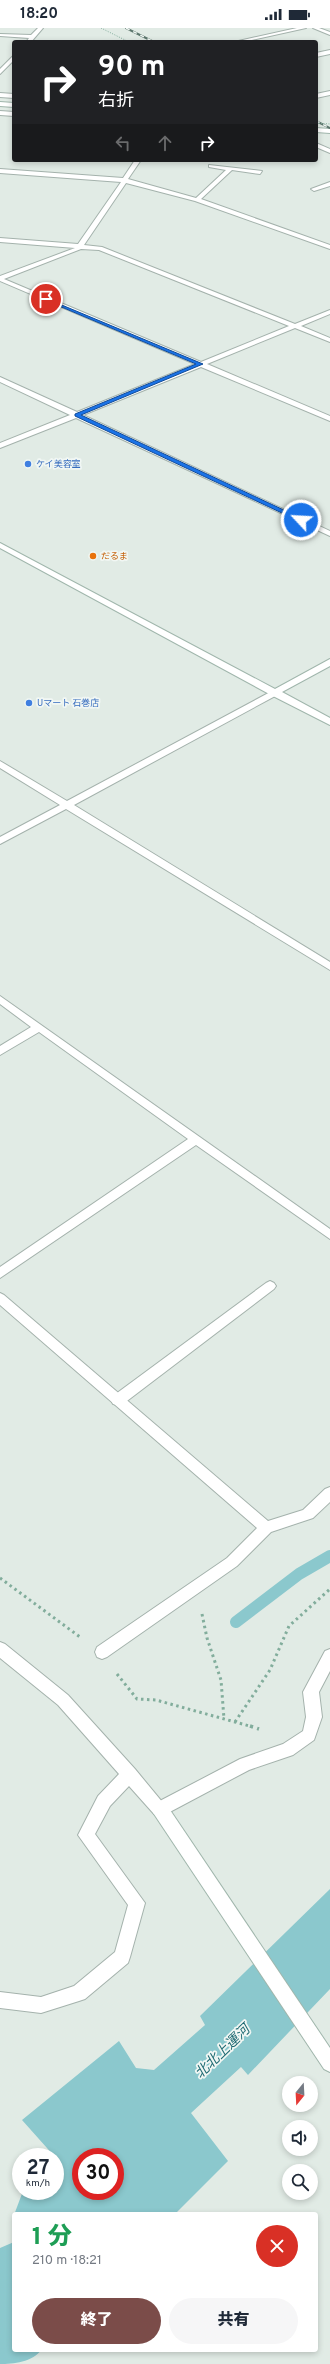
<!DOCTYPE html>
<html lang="ja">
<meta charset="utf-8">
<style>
:root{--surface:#fff;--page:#f6f6f7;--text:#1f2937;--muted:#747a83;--accent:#7b4c49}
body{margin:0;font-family:Overpass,"Noto Sans JP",sans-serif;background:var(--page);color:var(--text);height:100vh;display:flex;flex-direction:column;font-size:15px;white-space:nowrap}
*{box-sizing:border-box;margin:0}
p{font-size:13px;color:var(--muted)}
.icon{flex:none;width:22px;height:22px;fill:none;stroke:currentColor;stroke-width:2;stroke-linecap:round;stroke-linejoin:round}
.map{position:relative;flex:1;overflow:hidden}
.drawer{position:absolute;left:12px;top:2184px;width:306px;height:140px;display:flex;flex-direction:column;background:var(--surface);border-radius:4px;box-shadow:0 2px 6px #0003}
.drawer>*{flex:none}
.banner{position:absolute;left:12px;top:12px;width:306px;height:122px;border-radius:4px;box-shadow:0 2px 6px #0003;background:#202124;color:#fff;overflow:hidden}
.needle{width:26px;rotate:198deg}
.buttons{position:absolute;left:282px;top:2048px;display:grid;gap:8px}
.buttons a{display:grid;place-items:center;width:36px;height:36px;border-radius:50%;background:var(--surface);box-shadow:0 2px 6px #0003;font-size:20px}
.speed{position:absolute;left:12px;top:2120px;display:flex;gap:8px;font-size:20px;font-weight:700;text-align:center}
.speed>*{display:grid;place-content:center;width:52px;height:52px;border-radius:50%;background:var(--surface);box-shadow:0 2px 6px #0003;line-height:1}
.speed small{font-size:10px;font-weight:400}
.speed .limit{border:6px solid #d22;background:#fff;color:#111}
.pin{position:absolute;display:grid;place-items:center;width:34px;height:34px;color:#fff;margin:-17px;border:2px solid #fff;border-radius:50%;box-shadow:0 1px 4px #0007}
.me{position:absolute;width:44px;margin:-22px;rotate:295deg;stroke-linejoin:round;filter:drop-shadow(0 0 3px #0008)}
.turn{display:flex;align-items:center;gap:14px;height:84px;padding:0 20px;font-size:18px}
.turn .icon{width:52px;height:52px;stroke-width:2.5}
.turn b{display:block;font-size:28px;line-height:34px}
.lanes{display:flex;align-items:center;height:38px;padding:0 20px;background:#0003;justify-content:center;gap:20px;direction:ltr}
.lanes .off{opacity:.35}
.round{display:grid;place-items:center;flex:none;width:42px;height:42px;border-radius:21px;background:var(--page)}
.headline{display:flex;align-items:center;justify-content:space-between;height:68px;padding:0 20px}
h1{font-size:24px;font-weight:800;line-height:30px;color:#1e9e55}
.action{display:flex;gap:8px;margin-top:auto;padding:8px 20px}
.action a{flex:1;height:46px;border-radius:24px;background:var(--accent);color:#fff;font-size:16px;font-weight:800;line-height:46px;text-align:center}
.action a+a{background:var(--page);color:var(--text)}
.status{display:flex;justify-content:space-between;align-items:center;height:28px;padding:0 20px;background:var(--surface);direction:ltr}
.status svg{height:11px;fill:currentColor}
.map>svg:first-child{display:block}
.water{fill:#8bc8cd;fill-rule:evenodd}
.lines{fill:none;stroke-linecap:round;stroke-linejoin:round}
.stream{stroke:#8bc8cd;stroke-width:12}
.river{fill:#8bc8cd;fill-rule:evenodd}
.lane-casing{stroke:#a4b2ac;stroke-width:2}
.street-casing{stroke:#a4b2ac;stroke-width:2}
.secondary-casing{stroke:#a0b6ac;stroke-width:2}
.path-far2{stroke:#82ad9c;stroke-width:1;stroke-dasharray:1 1.5;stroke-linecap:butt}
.path-far1{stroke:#82ad9c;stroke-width:3;stroke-dasharray:2.5 3.5;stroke-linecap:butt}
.path{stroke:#82ad9c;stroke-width:3.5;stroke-dasharray:3 4.5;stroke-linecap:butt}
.lane{fill:#fff;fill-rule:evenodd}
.street{fill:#fff;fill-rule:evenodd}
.secondary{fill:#fff;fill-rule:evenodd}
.rail-casing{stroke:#5c766d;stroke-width:2}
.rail{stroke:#f1f7f4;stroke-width:1.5;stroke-dasharray:4;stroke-linecap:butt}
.path-bridge{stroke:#82ad9c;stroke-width:1;stroke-dasharray:1 1.5;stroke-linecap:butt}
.route{fill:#1a73e8;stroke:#114b97}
.shop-dot{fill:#3f7fe0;stroke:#f1f7f4;stroke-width:1.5}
.food-dot{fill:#e8710a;stroke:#f1f7f4;stroke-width:1.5}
.labels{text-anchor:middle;stroke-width:3.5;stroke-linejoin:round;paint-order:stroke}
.far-shop-label{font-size:9px;fill:#366cbe;stroke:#f1f7f4;text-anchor:start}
.far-food-label{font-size:9px;fill:#c56008;stroke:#f1f7f4;text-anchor:start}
.near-water-label{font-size:14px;font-style:italic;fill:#1f6b73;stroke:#f1f7f4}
</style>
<div class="status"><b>18:20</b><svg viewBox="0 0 49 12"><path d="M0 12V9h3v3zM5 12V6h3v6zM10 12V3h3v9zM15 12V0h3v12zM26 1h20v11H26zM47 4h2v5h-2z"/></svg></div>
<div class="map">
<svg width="330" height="2336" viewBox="0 0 330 2336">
<rect width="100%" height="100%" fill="#e1ebe5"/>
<!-- water -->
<path class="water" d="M330 1861V1961L248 2047 241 2039 191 2085 228 2133 175 2186H98L55 2129 22 2092 119 2013 136 2040 154 2042 205 1997 200 1988ZM81 2129H115V2163H81Z"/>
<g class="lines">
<!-- stream -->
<polyline class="stream" points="236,1594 299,1546 330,1528"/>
<!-- river -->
<g class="river">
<path d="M81 2110 117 2125 132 2161 122 2186 14 2187 23 2163H55V2129H42L45 2125ZM81 2129H115V2163H81Z"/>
<path d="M14 2214V2322H41C33 2334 13 2336 0 2336V2220Z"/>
</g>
<!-- lane casing -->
<g class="lane-casing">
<g id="lane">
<polygon points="297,0 306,0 243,14 234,14"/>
<polygon points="330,22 330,26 316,29 316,25"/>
<polygon points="330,154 330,158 314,163 311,161"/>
<polygon points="270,1253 274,1255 276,1258 274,1261 123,1376 118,1377 113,1376 111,1372 113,1368 266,1255"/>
<polygon points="330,1621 330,1643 319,1664 322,1689 314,1712 293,1727 249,1742 166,1786 160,1788 154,1786 152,1781 154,1776 240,1731 283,1716 303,1703 306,1689 303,1664 325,1623"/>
</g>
</g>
<!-- street casing -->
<g class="street-casing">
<g id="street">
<polygon points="38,0 43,0 31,14 26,14 29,10 0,8 0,6 31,7"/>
<polygon points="313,0 319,0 330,4 330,7"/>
<polygon points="14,27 14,32 0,46 0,41"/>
<polygon points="330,63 330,67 316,70 316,66"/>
<polygon points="0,65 14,66 14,70 0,69"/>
<polygon points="0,83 14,84 14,88 0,87"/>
<polygon points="316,115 330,121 330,125 316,119"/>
<path d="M135 132H141L128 151 196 170 226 142 209 139V137L262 143 260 146 232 142 201 171 330 217V221L195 173 126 155 84 217 102 219 295 296 330 282V286L301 298 330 310V314L295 300 207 336 330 388V393L201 339 83 387 330 503V508L76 390 0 420V415L70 387 0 354V349L77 384 195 336 0 253V248L75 220 0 214V210L78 216 121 154 0 145V141L123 150ZM81 221 99 222 289 298 201 334 4 251Z"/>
<polygon points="274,662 278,665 277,667 74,777 330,934 330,942 66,781 0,816 0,809 60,777 0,740 0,733 67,773"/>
<polygon points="0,968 330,1201 330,1211 196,1117 0,1250 0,1239 188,1111 39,1004 0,1027 0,1018 31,999 0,976"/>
<polygon points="0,1265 4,1267 268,1493 303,1482 325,1461 330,1459 330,1474 313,1490 271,1504 237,1538 107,1629 102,1631 97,1629 95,1624 97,1619 227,1530 257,1500 0,1277"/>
<polygon points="0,1614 5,1616 68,1667 135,1741 168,1781 166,1786 160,1788 154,1786 129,1758 110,1778 95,1806 145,1875 130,1929 128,1935 85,1971 79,1973 41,1985 0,1980 0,1964 41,1969 74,1958 115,1924 128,1877 78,1807 98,1768 119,1746 58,1677 0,1630"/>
</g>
</g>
<!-- secondary casing -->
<g class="secondary-casing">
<g id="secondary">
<polygon points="0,74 14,75 14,79 0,78"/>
<polygon points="316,100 330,101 330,105 316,104"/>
<polygon points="0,515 275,661 330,631 330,638 282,664 330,690 330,697 271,667 0,520"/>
<polygon points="160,1774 166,1776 330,2020 330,2044 324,2041 154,1786 152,1781 154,1776"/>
</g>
</g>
<!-- path-far2 -->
<polyline class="path-far2" points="101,0 129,14"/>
<!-- path-far1 -->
<g class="path-far1">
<polyline points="0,1550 80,1609"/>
<polyline points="202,1586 207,1610 221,1652 224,1691"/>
<polyline points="117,1646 137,1671 156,1672 253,1699"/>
<polyline points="235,1694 270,1642 289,1598 330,1561"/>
</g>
<!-- path -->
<polyline class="path" points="250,1698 259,1701"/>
<!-- lane -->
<use href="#lane" class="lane"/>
<!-- street -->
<use href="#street" class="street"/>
<!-- secondary -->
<use href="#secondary" class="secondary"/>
<!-- rail casing -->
<g class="rail-casing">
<g id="rail">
<polyline points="126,0 154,14"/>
<polyline points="316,93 330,100"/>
</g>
</g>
<!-- rail -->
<use href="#rail" class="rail"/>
<!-- path-bridge -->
<polyline class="path-bridge" points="316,95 330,96"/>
</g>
<!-- route -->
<polygon class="route" points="45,270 203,336 81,387 303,491 303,493 299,493 75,388 75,386 196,336 45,272"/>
<!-- markers -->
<g class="shop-dot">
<circle cx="28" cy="436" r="4"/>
<circle cx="29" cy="675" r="4"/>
</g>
<circle class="food-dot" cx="93" cy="528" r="4"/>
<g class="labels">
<!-- far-shop labels -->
<g class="far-shop-label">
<text x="36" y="439">ケイ美容室</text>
<text x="37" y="678">Uマート 石巻店</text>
</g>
<!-- far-food labels -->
<g class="far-food-label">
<text x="101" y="531">だるま</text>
</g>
<!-- near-water labels -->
<g class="near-water-label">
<text transform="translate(222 2023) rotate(-44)" y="5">北北上運河</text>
</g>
</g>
</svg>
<div class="buttons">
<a><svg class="needle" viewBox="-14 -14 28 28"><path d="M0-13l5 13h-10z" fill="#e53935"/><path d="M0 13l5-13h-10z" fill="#747a83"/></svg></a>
<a><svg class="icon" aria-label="sound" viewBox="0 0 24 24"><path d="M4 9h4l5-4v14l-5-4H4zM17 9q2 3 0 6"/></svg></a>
<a><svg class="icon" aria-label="search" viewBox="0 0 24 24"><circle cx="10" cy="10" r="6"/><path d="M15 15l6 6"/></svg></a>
</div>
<div class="speed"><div>27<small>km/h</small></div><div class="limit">30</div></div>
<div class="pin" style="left:46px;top:271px;background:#d93025"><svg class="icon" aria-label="arrive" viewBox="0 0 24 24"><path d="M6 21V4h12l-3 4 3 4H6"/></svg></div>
<svg class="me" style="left:301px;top:492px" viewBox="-20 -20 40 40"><circle r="17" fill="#1a73e8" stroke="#fff" stroke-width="3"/><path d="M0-11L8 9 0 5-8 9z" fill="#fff"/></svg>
<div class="banner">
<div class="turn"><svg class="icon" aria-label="right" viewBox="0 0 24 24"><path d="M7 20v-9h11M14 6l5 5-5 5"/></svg><div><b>90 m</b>右折</div></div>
<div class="lanes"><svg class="icon off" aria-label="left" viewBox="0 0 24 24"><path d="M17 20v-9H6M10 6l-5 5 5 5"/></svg><svg class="icon off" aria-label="ahead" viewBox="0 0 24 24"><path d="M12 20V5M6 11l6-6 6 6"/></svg><svg class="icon" aria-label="right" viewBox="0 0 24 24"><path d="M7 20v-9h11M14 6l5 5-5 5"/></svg></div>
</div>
<section class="drawer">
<div class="headline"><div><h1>1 分</h1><p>210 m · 18:21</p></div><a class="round" style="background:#d93025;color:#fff"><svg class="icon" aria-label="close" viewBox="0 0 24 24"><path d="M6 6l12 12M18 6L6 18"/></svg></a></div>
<div class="action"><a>終了</a><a>共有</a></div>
</section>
</div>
